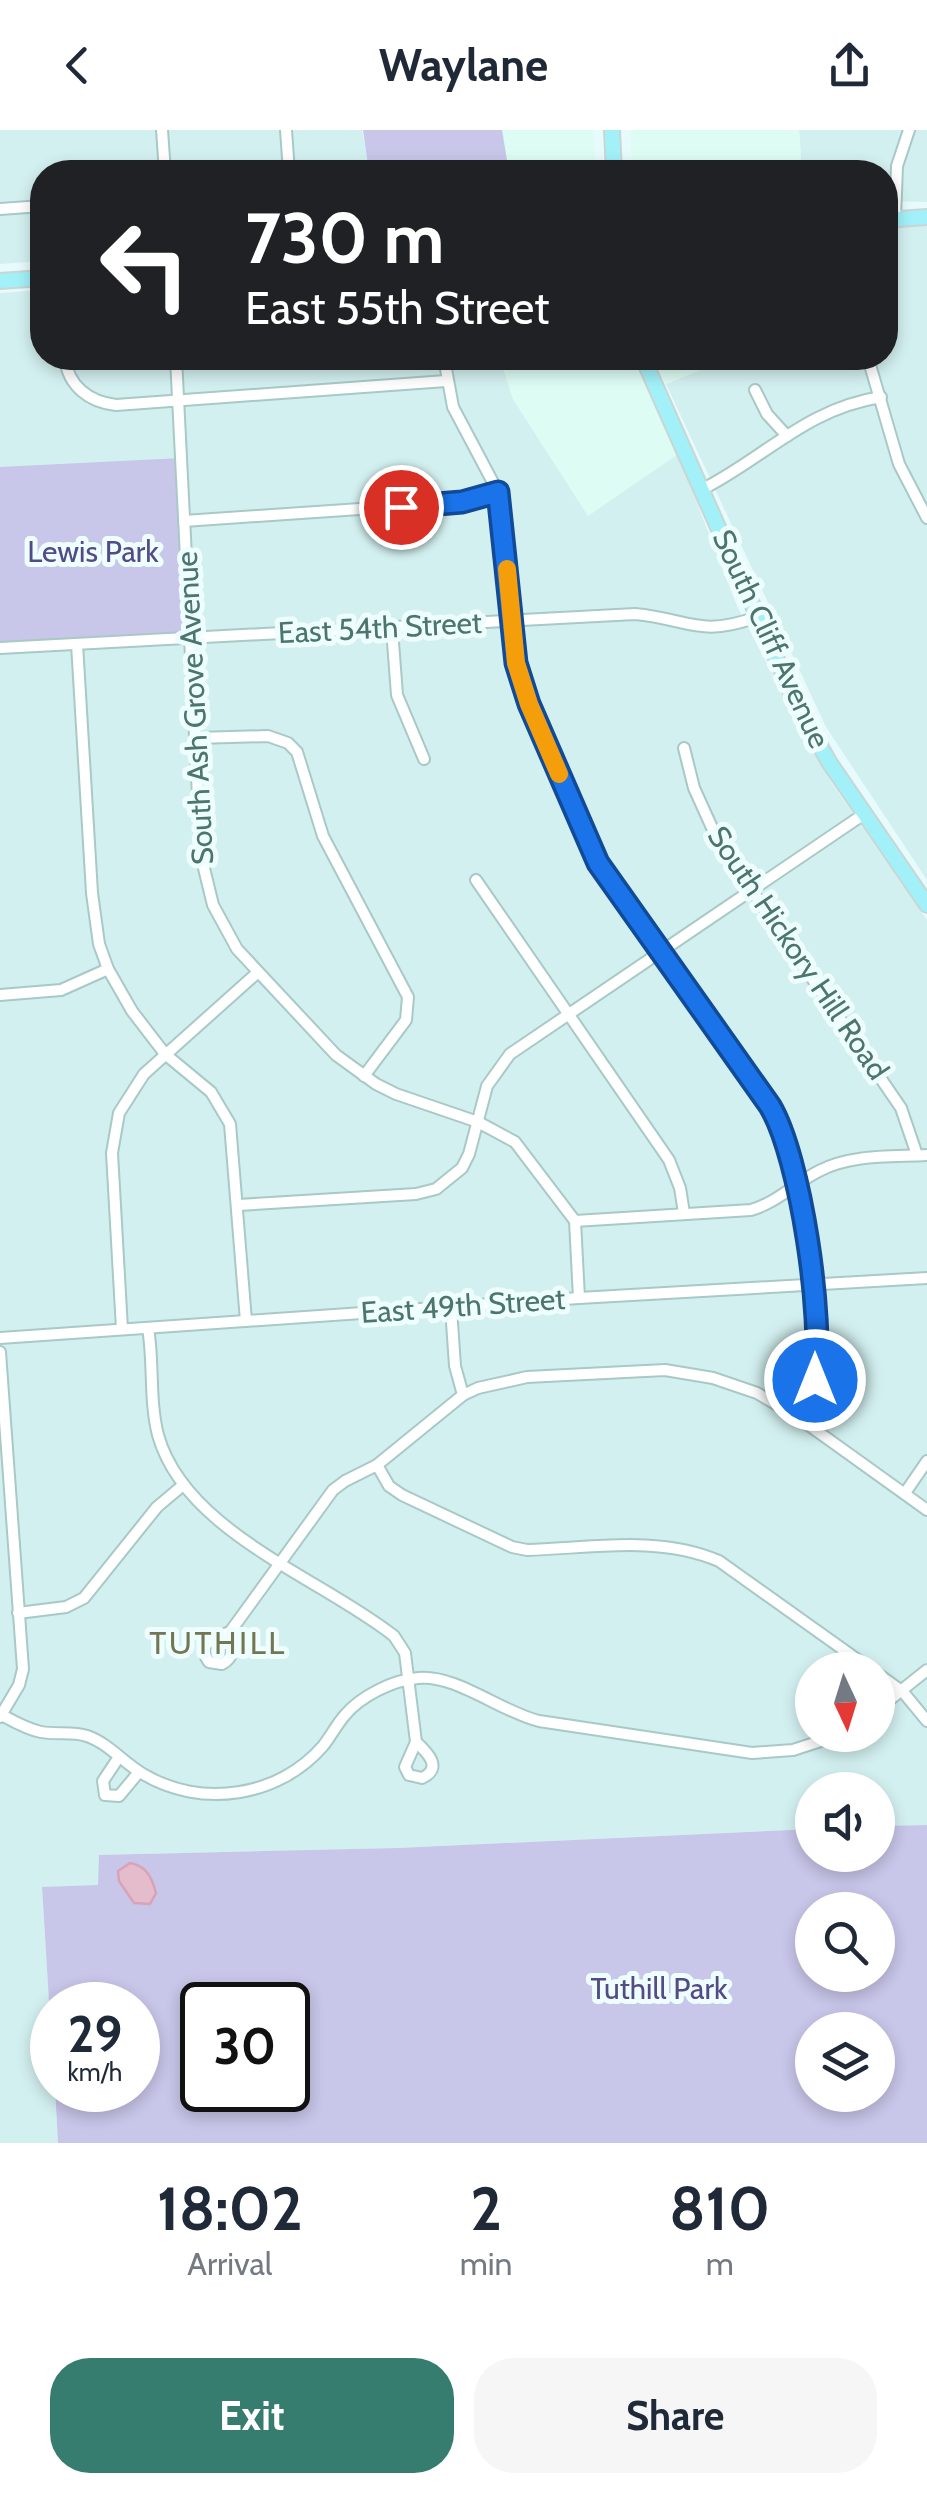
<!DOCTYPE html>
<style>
:root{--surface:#fff;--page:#f6f6f7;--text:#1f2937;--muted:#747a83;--accent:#367c6f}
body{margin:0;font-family:Cabin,sans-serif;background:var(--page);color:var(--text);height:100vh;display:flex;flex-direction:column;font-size:38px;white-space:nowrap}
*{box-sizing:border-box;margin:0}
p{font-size:32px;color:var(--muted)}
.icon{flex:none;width:55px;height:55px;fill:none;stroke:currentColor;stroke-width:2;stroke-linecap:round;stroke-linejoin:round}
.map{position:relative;height:2013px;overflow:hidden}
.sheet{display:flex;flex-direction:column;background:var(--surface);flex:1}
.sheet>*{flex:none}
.top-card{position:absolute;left:30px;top:30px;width:868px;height:210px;border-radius:40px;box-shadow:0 5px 15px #0003;background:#202124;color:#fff;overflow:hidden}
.needle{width:65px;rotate:176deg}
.fabs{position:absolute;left:795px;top:1522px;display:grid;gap:20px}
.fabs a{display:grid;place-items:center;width:100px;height:100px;border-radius:50%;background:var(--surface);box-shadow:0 5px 15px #0003;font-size:50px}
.speed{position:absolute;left:30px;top:1852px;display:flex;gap:20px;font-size:50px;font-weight:700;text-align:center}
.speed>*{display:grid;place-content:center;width:130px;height:130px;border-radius:50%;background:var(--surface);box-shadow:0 5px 15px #0003;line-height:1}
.speed small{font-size:25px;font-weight:400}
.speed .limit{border:5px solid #111;border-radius:15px;background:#fff;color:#111}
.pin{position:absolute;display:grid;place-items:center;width:85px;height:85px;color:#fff;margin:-42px;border:5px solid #fff;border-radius:50%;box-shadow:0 2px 10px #0007}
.me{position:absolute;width:110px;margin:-55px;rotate:0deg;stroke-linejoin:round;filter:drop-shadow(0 0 8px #0008)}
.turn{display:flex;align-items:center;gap:35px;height:210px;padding:0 50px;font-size:45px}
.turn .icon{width:130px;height:130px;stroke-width:2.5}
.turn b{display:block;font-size:70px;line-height:85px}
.eta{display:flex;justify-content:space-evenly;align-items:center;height:170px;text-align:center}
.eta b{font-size:60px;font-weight:800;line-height:70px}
.button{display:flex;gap:20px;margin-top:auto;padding:20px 50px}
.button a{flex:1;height:115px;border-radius:40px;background:var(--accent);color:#fff;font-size:40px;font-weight:800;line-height:115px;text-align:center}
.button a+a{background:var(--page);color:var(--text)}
header{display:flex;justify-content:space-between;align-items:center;height:130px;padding:0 50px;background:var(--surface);font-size:45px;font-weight:800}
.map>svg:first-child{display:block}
.residential{fill:#d3f0f0;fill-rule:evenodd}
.commercial{fill:#dcfcf4}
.green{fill:#c8c6e9;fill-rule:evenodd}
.water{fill:#e5bccc;stroke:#d7a3b7;stroke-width:2.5}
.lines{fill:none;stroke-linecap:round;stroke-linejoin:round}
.minor-casing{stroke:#a8c9c6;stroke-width:14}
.major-casing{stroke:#c9d6d4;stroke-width:18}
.minor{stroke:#fff;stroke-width:10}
.major{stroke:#a2f1f8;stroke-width:14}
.route-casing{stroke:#114b97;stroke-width:25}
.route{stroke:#1a73e8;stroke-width:18}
.slow{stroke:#f59e0b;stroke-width:18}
.labels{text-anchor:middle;stroke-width:10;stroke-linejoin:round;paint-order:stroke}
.park-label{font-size:30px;fill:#544a86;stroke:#eefdfe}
.street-label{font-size:30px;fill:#4c756e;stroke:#eefdfe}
.neighbourhood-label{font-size:32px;letter-spacing:2.5px;fill:#727652;stroke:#eefdfe}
</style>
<header><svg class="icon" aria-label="back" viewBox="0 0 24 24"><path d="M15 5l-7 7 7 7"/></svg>Waylane<svg class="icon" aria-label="share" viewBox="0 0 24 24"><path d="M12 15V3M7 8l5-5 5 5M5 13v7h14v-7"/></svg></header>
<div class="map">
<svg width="927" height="2013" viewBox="0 0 927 2013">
<rect width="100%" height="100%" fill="#e7fafc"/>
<!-- residential -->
<g class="residential">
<polygon points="0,0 362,0 370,42 42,42 42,131 0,134"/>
<polygon points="799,0 927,0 927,72 885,71 885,42 802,42"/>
<polygon points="927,92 927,750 826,597 666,254 729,228 885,228 885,95"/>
<path d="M42 160V228H500L513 269 588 385 678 324 737 476 788 574 833 655 927 790V1695L878 1696V1660H812V1699L398 1718 100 1725 98 1756 42 1758 58 2013H0V163ZM812 1540H878V1605H812Z"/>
</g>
<!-- commercial -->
<g class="commercial">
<polygon points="502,0 593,0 596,42 508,42"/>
<polygon points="630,0 799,0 802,42 633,42"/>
<polygon points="500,228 637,228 678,324 588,386 513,269"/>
<polygon points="653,228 729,228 666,254"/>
</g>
<!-- green -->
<g class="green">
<polygon points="363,0 502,0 509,42 369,42"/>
<polygon points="181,328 192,508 0,518 0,337"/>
<path d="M927 1695V2013H58L55 1960H138V1875H52V1921L42 1757 98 1755 99 1725 398 1718 812 1699V1725H878V1696ZM812 1780H878V1845H812ZM202 1875H288V1960H202ZM812 1900H878V1965H812Z"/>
</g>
<!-- water -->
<path class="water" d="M130 1733C147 1736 152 1748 156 1763L150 1774 134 1773 119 1751 118 1741Z"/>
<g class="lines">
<!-- minor casing -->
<g class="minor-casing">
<g id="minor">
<polyline points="162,0 165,42"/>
<polyline points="286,0 289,42"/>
<polyline points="0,79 42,76"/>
<polyline points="895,89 897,36 909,0"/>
<path d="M65 228C68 256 89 272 116 275L446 251"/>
<polyline points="176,228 201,726 213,775 237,819 336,925 376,954 396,964 478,992 515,1012 575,1091 579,1168"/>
<path d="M444 228 453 277 498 362 515 533 529 574 599 733 770 976C805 1033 812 1138 815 1205 815 1220 818 1237 814 1251 811 1264 803 1275 796 1286"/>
<polyline points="868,228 899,334 927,388"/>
<polyline points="755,260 767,284 787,306"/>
<path d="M703 359C767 326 806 279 881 267"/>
<polyline points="184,391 462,372 498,362"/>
<polyline points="392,499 397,565 424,629"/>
<polyline points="77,514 92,763 99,814 108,839 132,881 165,924 211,962 230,994 246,1191"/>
<path d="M0 518 635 484C689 489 699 508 757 487"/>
<polyline points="197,608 268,606 288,613 297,622 323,706 408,867 406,890 364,946"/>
<polyline points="684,618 694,658 718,711 901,978 917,1025"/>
<polyline points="476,750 669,1030 680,1058 684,1083"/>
<polyline points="0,865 61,860 108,839"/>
<polyline points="238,1075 416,1064 436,1059 462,1038 469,1024 487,956 510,924 864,684"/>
<path d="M575 1091 751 1080C778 1072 795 1053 819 1041 851 1024 892 1027 927 1025"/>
<polyline points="451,1178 455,1236 463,1265"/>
<path d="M148 1198C154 1233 149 1270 158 1305 185 1402 321 1448 394 1506L405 1523 416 1612"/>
<polyline points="122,1199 112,1023 119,983 144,944 257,843"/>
<polyline points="0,1208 579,1168 927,1148"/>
<polyline points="0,1222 23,1539 19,1555 0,1587"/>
<path d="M377 1335 389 1356 402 1365 512 1417 527 1420C591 1418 659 1405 719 1431L872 1540"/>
<polyline points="905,1363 927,1331"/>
<polyline points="18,1483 66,1477 84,1468 157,1377 182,1356"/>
<polyline points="230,1502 333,1360 345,1351 377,1335 463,1265 478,1258 527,1247 665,1240 713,1248 757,1263 796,1286 927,1380"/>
<path d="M230 1502C232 1515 236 1527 222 1534L209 1532C195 1513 215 1507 230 1502Z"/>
<polyline points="878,1544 903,1562 927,1591"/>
<polyline points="878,1579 927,1540"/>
<path d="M0 1584C13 1591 26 1599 41 1602 56 1605 72 1601 87 1606 108 1613 124 1633 143 1644 201 1679 279 1667 323 1616 331 1606 337 1594 345 1585 361 1566 393 1550 418 1548 456 1544 501 1582 539 1591L752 1623 793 1620 839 1605"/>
<path d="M416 1612C428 1623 443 1638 422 1648L409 1645 405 1637Z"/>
<polyline points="119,1627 103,1651 105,1665 119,1666 139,1642"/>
</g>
</g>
<!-- major casing -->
<g class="major-casing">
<g id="major">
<polyline points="612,0 614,42"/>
<polyline points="885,90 927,87"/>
<polyline points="0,151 42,148"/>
<polyline points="643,228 796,573 829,632 927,775"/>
</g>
</g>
<!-- minor -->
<use href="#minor" class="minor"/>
<!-- major -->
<use href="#major" class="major"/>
</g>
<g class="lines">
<!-- route casing -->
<g class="route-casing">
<path id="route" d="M401 377 462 372 498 362 516 533 529 574 598 733 770 976C801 1028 824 1190 815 1250"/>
</g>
<!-- route -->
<use href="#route" class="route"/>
<!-- slow -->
<polyline class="slow" points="507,439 516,533 529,574 559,644"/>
</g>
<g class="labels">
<!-- park labels -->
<g class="park-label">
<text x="93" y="432">Lewis Park</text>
<text x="659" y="1869">Tuthill Park</text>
</g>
<!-- street labels -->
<g class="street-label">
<text transform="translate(380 498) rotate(-3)" y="10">East 54th Street</text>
<text transform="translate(771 509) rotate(65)" y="10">South Cliff Avenue</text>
<text transform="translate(195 578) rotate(-93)" y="10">South Ash Grove Avenue</text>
<text transform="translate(798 823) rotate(56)" y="10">South Hickory Hill Road</text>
<text transform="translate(463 1176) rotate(-4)" y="10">East 49th Street</text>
</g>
<!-- neighbourhood labels -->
<g class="neighbourhood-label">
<text x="218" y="1524">TUTHILL</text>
</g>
</g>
</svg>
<div class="fabs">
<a><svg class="needle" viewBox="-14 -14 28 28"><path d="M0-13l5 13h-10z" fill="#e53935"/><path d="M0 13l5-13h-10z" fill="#747a83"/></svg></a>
<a><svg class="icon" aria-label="sound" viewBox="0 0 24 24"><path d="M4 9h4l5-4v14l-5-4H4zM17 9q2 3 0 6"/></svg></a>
<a><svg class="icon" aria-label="search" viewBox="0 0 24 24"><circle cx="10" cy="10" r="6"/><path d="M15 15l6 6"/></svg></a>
<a><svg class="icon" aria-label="layers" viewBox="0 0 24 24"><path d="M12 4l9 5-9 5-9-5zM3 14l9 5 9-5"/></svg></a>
</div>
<div class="speed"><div>29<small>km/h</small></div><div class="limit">30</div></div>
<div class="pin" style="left:401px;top:377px;background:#d93025"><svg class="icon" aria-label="arrive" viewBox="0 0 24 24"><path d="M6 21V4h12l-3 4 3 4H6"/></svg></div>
<svg class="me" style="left:815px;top:1250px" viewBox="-20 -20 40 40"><circle r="17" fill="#1a73e8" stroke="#fff" stroke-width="3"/><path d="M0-11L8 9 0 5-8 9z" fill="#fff"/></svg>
<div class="top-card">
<div class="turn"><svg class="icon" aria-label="left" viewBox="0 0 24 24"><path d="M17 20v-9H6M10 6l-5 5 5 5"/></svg><div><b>730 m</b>East 55th Street</div></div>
</div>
</div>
<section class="sheet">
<div class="eta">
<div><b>18:02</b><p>Arrival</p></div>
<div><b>2</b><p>min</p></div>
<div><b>810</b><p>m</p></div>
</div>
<div class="button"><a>Exit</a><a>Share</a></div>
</section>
